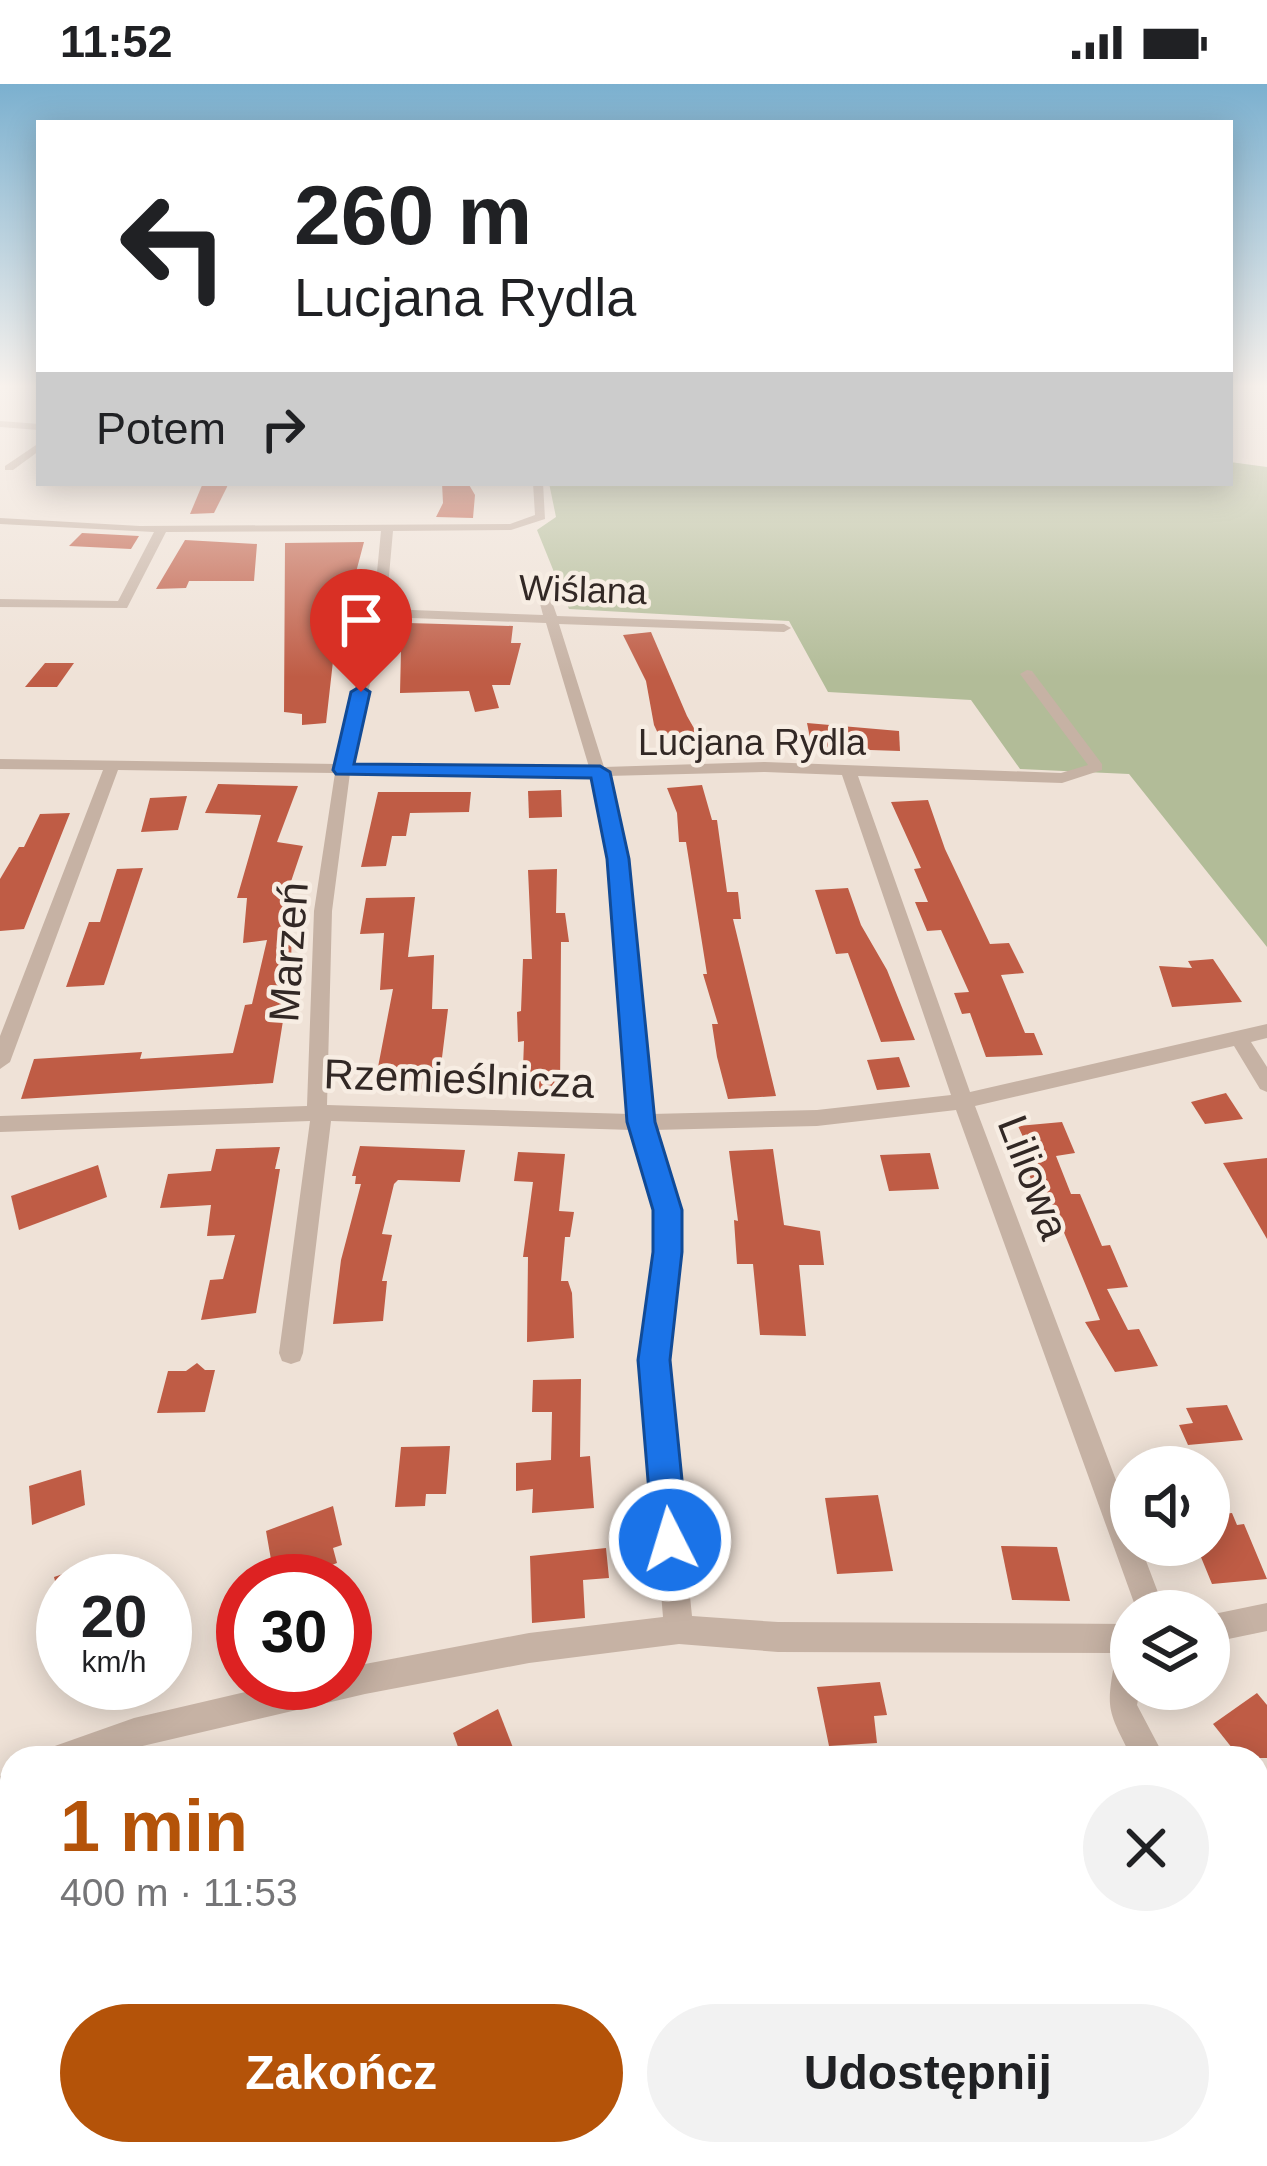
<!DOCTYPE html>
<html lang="pl">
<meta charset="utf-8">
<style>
:root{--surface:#fff;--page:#f2f2f2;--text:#202124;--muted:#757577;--accent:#b45309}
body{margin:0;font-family:Helvetica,sans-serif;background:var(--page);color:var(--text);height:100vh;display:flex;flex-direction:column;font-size:45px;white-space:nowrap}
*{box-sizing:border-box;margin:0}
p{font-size:39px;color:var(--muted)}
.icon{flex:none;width:66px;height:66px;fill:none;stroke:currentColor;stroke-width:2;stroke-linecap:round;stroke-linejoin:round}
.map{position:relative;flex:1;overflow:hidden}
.sheet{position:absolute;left:0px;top:1662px;width:1269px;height:420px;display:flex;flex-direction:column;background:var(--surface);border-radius:36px 36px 0 0;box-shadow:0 6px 30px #0003}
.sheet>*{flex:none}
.hud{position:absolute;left:36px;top:36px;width:1197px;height:366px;border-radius:0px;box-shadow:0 6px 30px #0003;background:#fff;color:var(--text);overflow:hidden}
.fabs{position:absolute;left:1110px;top:1362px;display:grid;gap:24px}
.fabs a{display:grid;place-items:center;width:120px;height:120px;border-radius:50%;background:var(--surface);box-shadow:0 6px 30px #0003;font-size:60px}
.speed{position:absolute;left:36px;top:1470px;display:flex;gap:24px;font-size:60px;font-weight:700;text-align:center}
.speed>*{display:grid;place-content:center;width:156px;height:156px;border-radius:50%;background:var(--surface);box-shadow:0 6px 30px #0003;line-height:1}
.speed small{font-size:30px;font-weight:400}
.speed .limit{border:18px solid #d22;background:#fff;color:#111}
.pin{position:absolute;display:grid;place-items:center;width:102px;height:102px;color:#fff;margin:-123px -51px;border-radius:50% 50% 50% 0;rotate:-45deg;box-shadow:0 0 12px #0007}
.pin .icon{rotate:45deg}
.me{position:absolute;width:132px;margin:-66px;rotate:355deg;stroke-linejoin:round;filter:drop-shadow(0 0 9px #0008)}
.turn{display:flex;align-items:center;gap:42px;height:252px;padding:0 60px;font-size:54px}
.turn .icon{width:156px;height:156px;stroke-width:2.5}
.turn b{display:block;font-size:84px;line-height:102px}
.then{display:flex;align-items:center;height:114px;padding:0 60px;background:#0003;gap:24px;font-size:45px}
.round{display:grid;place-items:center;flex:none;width:126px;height:126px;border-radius:63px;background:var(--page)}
.summary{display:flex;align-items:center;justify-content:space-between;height:204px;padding:0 60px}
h1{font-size:72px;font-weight:700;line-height:90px;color:var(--accent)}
.action{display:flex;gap:24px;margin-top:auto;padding:24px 60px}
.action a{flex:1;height:138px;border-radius:72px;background:var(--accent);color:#fff;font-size:48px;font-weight:700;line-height:138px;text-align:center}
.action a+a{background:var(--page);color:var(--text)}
.status{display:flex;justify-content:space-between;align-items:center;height:84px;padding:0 60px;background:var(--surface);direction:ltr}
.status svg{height:33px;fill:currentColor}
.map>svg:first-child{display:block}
.green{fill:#b2bc98}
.building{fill:#bf5c45}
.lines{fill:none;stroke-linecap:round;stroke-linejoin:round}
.street{fill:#c6b2a4;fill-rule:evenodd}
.secondary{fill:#998176;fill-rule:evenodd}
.route{fill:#1a73e8;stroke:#114b97;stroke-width:3}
.labels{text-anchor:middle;stroke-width:9;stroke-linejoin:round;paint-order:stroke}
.far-street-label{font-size:36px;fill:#322825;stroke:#f7ede3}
.street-label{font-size:42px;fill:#322825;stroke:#f7ede3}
</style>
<div class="status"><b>11:52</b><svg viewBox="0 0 49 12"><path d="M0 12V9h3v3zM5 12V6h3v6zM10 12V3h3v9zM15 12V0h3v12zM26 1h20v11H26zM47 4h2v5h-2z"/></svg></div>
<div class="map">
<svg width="1267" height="2082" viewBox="0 0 1267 2082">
<rect width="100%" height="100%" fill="#efe2d7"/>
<!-- green -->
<g class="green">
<polygon points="1230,378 1267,383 1267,863 1129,690 1020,685 971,616 828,608 789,537 569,525 537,446 556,433 549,399 1230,399"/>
<polygon points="365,2070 796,2070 802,2082 347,2082"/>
</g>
<!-- building -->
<g class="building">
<polygon points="203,399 228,399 227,403 214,429 190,430"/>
<polygon points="442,399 468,399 475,411 473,434 436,433 443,419"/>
<polygon points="82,449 139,452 131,465 69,462"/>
<polygon points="185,456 257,460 254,497 189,497 186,504 156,505"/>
<polygon points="364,458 342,541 337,542 326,639 302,641 302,630 284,628 285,459"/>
<polygon points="408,539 513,542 511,559 521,559 510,601 492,601 499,624 475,628 469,607 400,609 401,567"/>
<polygon points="651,548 687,632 699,653 662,658 654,641 646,597 623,551"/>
<polygon points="45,579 74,579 57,603 25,603"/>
<polygon points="807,639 899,647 900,667 812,664"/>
<polygon points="218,700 298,702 277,758 303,762 279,833 292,831 291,887 273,999 21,1015 34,975 142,968 140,975 233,969 245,921 252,920 267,856 243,859 247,814 237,814 261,731 205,729"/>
<polygon points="702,701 712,736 717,736 727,808 738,808 741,835 733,835 776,1012 728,1015 717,973 712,940 718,940 703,890 707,890 686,758 679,758 677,729 667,704"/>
<polygon points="561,706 562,733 529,734 528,707"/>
<polygon points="378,708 471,708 469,728 410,729 406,752 392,752 386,782 361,783"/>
<polygon points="187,712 178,746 141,748 150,714"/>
<polygon points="928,716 945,765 990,860 1009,859 1024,889 1001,891 1025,949 1034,949 1043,971 986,973 970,929 962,930 954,909 969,908 941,846 927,847 915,818 928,818 914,785 921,784 891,718"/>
<polygon points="70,729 24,845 0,847 0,795 19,763 24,763 40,730"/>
<polygon points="143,784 104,901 66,903 89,838 100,838 117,785"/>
<polygon points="557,785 556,829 565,829 569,858 561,858 560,1010 522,1012 524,957 518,958 517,928 521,927 523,875 532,875 528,786"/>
<polygon points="848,804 861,841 887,886 915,956 881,958 848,869 836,870 815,806"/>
<polygon points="415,813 408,873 434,871 432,925 448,925 438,1006 374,1004 393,905 380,906 384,849 360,850 366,814"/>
<polygon points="1213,875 1242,918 1172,923 1159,882 1192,884 1188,877"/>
<polygon points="899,973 910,1003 877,1006 867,976"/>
<polygon points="1226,1009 1243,1035 1205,1040 1191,1018"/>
<polygon points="1062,1038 1075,1069 1056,1072 1071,1110 1080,1110 1102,1162 1110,1161 1128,1203 1107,1205 1128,1246 1139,1245 1158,1282 1115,1288 1085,1238 1100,1236 1058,1134 1045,1135 1029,1090 1040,1090 1018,1042"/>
<polygon points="360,1062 465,1066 460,1098 398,1096 394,1100 382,1150 392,1151 382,1197 387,1197 383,1237 333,1240 341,1176 361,1100 355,1100 356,1092 352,1092"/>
<polygon points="280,1063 275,1085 280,1085 256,1229 201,1236 210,1196 223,1195 235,1151 207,1152 211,1121 160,1124 168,1090 211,1087 216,1065"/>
<polygon points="773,1065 784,1141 820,1147 824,1181 799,1181 806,1252 760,1251 753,1180 737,1180 734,1136 738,1137 729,1067"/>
<polygon points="518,1068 565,1070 559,1127 574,1128 570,1153 565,1153 561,1197 568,1197 572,1209 574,1254 527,1258 528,1173 523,1173 533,1098 514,1097"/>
<polygon points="930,1069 939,1105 889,1107 880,1071"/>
<polygon points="1267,1074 1267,1155 1223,1079"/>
<polygon points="98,1081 107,1113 19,1146 11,1112"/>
<polygon points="197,1279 205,1286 215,1286 205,1328 157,1329 168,1287 186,1287"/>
<polygon points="581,1295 580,1373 590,1372 594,1424 532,1429 533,1405 516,1407 516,1379 551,1376 552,1328 532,1328 533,1296"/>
<polygon points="1227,1321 1243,1356 1188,1361 1179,1341 1193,1339 1186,1324"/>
<polygon points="450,1362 446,1410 426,1410 425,1422 395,1423 401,1363"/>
<polygon points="81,1386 85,1421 32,1441 29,1402"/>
<polygon points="878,1411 893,1487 837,1490 825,1414"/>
<polygon points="333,1422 342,1461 333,1464 337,1479 293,1496 290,1481 273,1487 266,1447"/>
<polygon points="1232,1429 1237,1441 1244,1440 1267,1495 1212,1500 1196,1461 1209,1461 1209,1431"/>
<polygon points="1001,1462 1057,1463 1070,1517 1012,1516"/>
<polygon points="606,1464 609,1494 583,1496 585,1534 532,1539 530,1472"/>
<polygon points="120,1471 121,1497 55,1497 54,1493"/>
<polygon points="880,1598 887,1631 874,1632 877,1659 829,1662 817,1603"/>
<polygon points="1257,1609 1267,1621 1267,1674 1240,1674 1213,1640"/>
<polygon points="498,1625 517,1674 462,1674 453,1649"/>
</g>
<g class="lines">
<!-- street -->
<g class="street">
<polygon points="0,337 39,340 39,346 0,343"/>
<polygon points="39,359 39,367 13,386 5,386 5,382"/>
<path d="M533 399H543L545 435 511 446 393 447 386 525 543 531 538 512 544 508 550 512 557 532 784 540 791 544 784 548 559 540 604 683 765 678 1061 689 1088 681 1020 590 1027 586 1032 587 1102 680V686L1062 699 858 692 970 1008 1267 940V954L1251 958 1267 983V1008L1260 1005 1234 962 975 1022 1131 1436V1461H1140L1165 1527H1137L956 1026 817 1042 654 1046 678 1126 680 1168 666 1276 692 1532 778 1538 1131 1540V1605H1140L1137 1621 1165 1674H1132C1106 1623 1106 1626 1116 1569L778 1568 679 1560 529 1579 365 1610 134 1664 107 1674H47L52 1663 134 1634 284 1599H345V1585L365 1580 529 1549 663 1533 642 1276 656 1168V1126L633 1046 331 1037 303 1269 300 1277 291 1280 282 1277 279 1269 310 1037 0 1048V1032L307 1022 314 827 335 689 118 686 10 978 0 985V952L103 686 0 685V675L337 680 373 529 381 447 166 448 127 524 0 523V515L118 517 154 448 0 440V434L140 442 510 440 535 431ZM385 533 546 539 589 683 352 680ZM765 688 842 691 951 1011 817 1026 651 1030 618 726 607 692ZM350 689 592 693 602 726 630 1030 327 1021 332 827Z"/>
<polygon points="1267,1519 1267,1547 1209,1559 1209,1531"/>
<polygon points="12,1686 12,1722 0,1727 0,1692"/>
<polygon points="1257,1804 1267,1808 1267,1851 1257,1847"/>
<polygon points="296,2070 348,2070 343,2082 291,2082"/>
</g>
<!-- secondary -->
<g class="secondary">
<polygon points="0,1828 12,1833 12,1900 0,1895"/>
<polygon points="81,2070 136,2070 141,2082 86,2082"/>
</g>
</g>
<!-- sky -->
<linearGradient id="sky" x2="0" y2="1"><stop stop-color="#7bb0cf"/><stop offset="0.51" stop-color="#f8f2ed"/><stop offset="1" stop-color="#f8f2ed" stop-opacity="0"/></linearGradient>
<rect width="1267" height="593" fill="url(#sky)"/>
<!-- route -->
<polygon class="route" points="361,602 370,608 354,680 600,682 610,688 629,775 655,1038 682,1126 682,1168 670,1276 688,1456 683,1469 670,1474 658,1469 653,1456 638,1276 653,1168 653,1126 627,1038 607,775 591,694 336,690 333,686 351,608"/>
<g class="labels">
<!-- far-street labels -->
<g class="far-street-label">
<text transform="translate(583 505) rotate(2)" y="13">Wiślana</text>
<text x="752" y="671">Lucjana Rydla</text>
</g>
<!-- street labels -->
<g class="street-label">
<text transform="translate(288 868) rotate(-86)" y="15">Marzeń</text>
<text transform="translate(459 994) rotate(2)" y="15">Rzemieślnicza</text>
<text transform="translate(1034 1093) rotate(69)" y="15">Liliowa</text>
</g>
</g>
</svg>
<div class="fabs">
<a><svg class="icon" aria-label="sound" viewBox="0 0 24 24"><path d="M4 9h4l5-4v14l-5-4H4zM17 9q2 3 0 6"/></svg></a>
<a><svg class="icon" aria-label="layers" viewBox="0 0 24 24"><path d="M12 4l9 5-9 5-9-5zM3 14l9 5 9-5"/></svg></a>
</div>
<div class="speed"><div>20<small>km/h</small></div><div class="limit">30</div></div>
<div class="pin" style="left:361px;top:608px;background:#d93025"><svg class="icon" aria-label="arrive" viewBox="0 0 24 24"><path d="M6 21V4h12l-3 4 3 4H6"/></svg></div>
<svg class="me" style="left:670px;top:1456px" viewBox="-20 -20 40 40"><circle r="17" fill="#1a73e8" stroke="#fff" stroke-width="3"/><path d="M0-11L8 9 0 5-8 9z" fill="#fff"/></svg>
<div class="hud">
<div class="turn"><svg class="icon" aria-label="left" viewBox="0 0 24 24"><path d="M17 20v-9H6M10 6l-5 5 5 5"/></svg><div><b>260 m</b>Lucjana Rydla</div></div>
<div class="then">Potem<svg class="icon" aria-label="right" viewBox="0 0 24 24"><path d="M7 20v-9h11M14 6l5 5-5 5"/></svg></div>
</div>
<section class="sheet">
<div class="summary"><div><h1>1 min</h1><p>400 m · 11:53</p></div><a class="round"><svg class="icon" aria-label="close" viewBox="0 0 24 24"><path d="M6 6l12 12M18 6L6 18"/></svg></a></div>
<div class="action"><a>Zakończ</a><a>Udostępnij</a></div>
</section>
</div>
